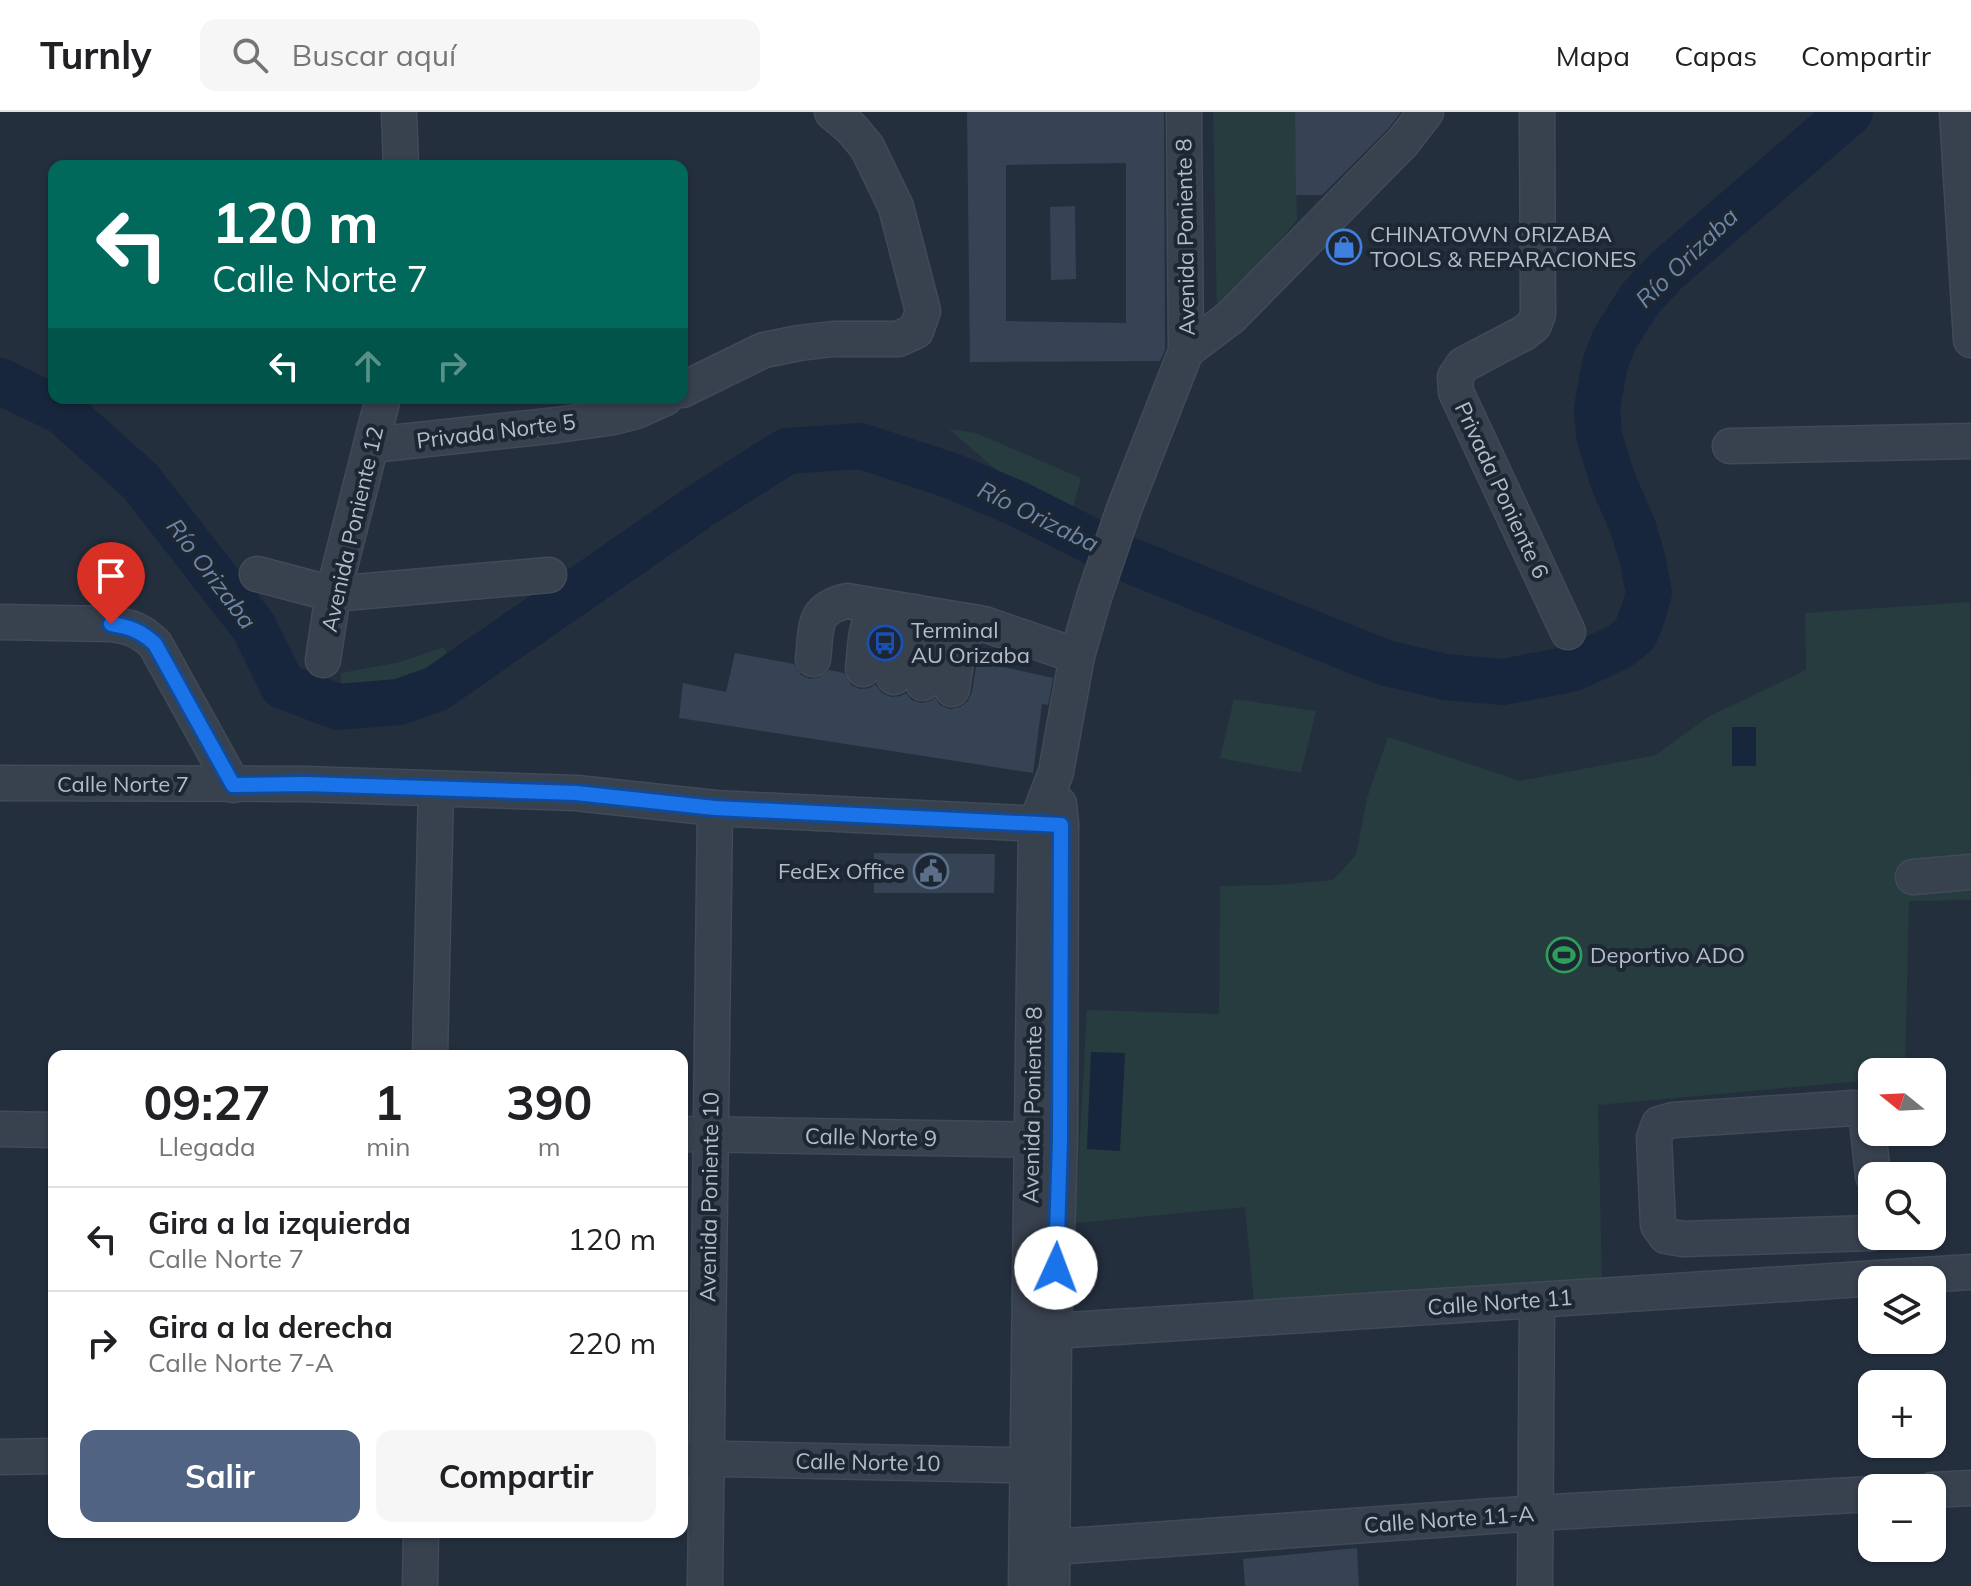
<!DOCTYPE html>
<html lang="es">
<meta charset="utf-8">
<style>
:root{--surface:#fff;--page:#f6f6f6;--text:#202124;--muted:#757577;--line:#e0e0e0;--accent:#506383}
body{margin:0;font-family:Mulish,sans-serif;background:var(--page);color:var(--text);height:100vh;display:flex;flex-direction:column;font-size:30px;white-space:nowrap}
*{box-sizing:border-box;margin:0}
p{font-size:26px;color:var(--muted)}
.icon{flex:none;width:44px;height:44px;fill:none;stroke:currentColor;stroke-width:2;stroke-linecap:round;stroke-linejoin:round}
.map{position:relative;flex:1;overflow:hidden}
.drawer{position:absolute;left:48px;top:938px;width:640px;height:488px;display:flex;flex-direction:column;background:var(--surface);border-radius:16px;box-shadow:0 2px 6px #0004}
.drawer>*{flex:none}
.guide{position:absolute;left:48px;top:48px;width:640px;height:244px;border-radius:16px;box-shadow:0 2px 6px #0004;background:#00695c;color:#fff;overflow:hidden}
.needle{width:52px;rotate:288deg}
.tools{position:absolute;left:1858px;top:946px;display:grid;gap:16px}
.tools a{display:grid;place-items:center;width:88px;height:88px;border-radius:16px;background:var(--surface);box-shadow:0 2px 6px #0004;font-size:40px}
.pin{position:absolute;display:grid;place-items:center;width:68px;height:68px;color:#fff;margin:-82px -34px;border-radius:50% 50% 50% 0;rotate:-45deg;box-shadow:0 0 8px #0007}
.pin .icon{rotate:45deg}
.me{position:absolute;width:88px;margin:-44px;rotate:2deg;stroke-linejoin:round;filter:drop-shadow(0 0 6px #0008)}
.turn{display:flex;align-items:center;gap:28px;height:168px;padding:0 32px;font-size:36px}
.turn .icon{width:104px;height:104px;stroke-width:2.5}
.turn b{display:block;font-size:56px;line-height:68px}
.lanes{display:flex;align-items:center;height:76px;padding:0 32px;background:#0003;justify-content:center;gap:40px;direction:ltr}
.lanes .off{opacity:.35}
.eta{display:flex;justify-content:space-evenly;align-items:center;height:136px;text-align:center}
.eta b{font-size:48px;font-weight:700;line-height:56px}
.button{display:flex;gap:16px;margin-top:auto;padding:16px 32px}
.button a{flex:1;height:92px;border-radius:16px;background:var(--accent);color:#fff;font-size:32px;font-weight:700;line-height:92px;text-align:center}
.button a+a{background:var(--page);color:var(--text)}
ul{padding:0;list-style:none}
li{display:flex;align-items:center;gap:24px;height:104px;padding:0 32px;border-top:2px solid var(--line)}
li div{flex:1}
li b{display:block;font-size:30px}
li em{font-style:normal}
header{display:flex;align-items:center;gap:48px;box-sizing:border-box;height:112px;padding:0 40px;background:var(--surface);border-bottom:2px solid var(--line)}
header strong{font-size:38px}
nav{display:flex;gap:44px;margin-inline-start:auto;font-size:28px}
.search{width:560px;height:72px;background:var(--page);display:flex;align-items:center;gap:20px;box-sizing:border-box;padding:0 28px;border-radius:16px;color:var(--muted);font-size:30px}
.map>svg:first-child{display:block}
.green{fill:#263c3f}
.water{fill:#17263c}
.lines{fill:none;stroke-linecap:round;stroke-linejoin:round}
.river{stroke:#17263c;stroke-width:46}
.building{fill:#364354;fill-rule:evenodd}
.minor-casing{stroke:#414a57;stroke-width:37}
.minor{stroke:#38414e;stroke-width:34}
.route-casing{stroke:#114b97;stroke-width:20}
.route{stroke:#1a73e8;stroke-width:14}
.labels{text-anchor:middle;stroke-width:8;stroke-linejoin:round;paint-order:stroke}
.poi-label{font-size:22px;fill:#b4bcc9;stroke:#1d2633;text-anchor:start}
.street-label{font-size:22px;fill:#b4bcc9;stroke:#1d2633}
.water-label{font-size:24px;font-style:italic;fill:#6d86a8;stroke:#1d2633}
</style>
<header>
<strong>Turnly</strong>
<div class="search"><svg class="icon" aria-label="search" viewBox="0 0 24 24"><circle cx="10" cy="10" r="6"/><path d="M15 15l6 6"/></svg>Buscar aquí</div>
<nav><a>Mapa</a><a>Capas</a><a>Compartir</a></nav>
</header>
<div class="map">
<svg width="1971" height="1474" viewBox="0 0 1971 1474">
<rect width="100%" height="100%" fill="#242f3e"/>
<!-- green -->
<g class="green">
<polygon points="1213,0 1295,0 1297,108 1217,201"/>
<polygon points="949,317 976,321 1081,366 1072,400 1047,402"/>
<polygon points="1970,490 1971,788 1909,789 1905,960 1872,960 1872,968 1598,993 1602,1169 1254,1192 1245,1095 1075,1111 1087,898 1219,902 1220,774 1276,773 1333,768 1356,743 1367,686 1388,625 1520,669 1656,643 1708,605 1806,558 1805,501"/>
<polygon points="444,535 449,547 421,563 360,579 341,575 341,561 400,550"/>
<polygon points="1234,587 1316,599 1301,661 1220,646"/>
</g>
<!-- water -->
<g class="water">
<rect x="1732" y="615" width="24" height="39"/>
<polygon points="1091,940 1125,941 1120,1039 1087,1037"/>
</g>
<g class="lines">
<!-- river -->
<polyline class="river" points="0,269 63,300 140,369 254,515 283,574 338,595 399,590 436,577 703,392 787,339 861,334 952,364 1018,392 1129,448 1383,550 1445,565 1503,570 1571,557 1619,535 1635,522 1643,502 1649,481 1643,449 1633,415 1613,369 1599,324 1597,296 1605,252 1614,228 1640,187 1666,159 1850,0"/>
</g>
<!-- building -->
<g class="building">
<path d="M967 0H1164L1165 238 1160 249 970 250ZM1126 51V211L1006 209V53Z"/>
<polygon points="1295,0 1401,0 1388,17 1322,83 1296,83"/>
<polygon points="1075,94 1076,167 1051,168 1050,95"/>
<polygon points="735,541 794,552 801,563 810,567 820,565 829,558 844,561 851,573 860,577 870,576 875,572 882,581 891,585 901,584 906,581 912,588 922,591 931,589 935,586 940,593 950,597 960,595 968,589 972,580 977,549 1053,566 1048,593 1042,592 1033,661 679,606 683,571 726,580"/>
<polygon points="874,741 995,742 994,781 874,781"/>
<polygon points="1357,1436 1359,1474 1245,1474 1243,1447"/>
</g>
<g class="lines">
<!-- minor casing -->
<g class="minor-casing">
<g id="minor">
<polyline points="399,0 401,54"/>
<polyline points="1537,0 1538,202 1534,213 1524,221 1463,253 1455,265 1456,280 1568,520"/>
<polyline points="1957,0 1971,228"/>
<polyline points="1186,239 1231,205 1403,30 1426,0"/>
<polyline points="682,278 764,238 799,231 833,227 898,227 916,219 923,199 896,95 867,35 851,16 832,0"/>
<polyline points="372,333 557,313 614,305 636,299 665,286"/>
<polyline points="1730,334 1971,329"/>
<polyline points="257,462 333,482 549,463"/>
<path d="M0 510 111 512C132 515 140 518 155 532L233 673"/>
<path d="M813 547C817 516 811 497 847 489L984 512 1077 544"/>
<polyline points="323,548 333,482 383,286"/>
<path d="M863 557C866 535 863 510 882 495"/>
<polyline points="894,565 899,521 904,510 915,500"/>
<path d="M923 571C926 546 923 523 942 505"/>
<path d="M952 577C956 553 957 528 973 510"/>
<polyline points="0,671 305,672 576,681 715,696 1061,713"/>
<polyline points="1913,765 1971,760"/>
<polyline points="430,944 436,677"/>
<polyline points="0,1017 54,1018"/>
<polyline points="682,1022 1054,1028"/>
<polyline points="1872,1121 1683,1127 1666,1124 1658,1113 1654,1026 1659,1012 1673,1008 1854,996 1862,1000 1867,1008 1873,1064"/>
<polyline points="1030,1218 1054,1219 1971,1160"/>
<polyline points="0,1345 54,1344"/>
<polyline points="682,1348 727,1347 1049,1354"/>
<polyline points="1932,1378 1971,1376"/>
<polyline points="1027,1435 1053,1435 1536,1401 1872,1382"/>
<polyline points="420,1474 421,1420"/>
<polyline points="705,1474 715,696"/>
<polyline points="1026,1474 1036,712 1056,660 1077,544 1094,485 1124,397 1186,239 1184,0"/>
<polyline points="1052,1474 1054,1219 1060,1028 1061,713 1059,692"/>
<polyline points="1535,1474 1537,1188"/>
</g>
</g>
<!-- minor -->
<use href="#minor" class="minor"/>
</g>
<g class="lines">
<!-- route casing -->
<g class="route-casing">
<path id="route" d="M111 512C130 515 141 519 155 532L233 673 305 672 576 681 715 696 1061 713 1060 1028 1056 1156"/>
</g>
<!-- route -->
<use href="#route" class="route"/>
</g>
<!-- icons -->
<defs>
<g id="shop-ring" transform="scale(1.8)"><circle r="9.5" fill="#1d2633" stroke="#3f7fe0" stroke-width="1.5"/><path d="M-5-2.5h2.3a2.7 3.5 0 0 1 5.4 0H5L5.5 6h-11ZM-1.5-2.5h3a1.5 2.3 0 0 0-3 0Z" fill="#3f7fe0"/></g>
<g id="bus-ring" transform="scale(1.8)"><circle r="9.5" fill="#1d2633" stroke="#1a4fb4" stroke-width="1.5"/><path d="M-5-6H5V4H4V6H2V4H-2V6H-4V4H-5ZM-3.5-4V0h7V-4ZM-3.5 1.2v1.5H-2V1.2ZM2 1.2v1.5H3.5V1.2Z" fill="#1a4fb4"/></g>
<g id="civic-ring" transform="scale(1.8)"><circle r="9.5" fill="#1d2633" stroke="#5c6f8a" stroke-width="1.5"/><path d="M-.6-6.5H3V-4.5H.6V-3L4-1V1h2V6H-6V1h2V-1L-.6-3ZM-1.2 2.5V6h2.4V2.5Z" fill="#5c6f8a"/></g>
<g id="stadium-ring" transform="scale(1.8)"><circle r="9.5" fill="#1d2633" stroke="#2e9e5b" stroke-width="1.5"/><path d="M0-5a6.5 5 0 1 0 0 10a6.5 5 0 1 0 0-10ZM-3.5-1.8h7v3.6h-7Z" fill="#2e9e5b"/></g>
</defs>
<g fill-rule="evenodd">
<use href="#shop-ring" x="1344" y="135"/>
<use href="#bus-ring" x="885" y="531"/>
<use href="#civic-ring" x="931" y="759"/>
<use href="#stadium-ring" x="1564" y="843"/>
</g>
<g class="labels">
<!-- poi labels -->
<g class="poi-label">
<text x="1370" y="130">CHINATOWN ORIZABA<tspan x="1370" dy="25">TOOLS &amp; REPARACIONES</tspan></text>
<text x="911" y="526">Terminal<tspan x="911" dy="25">AU Orizaba</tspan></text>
<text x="905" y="767" text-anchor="end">FedEx Office</text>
<text x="1590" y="851">Deportivo ADO</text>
</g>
<!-- street labels -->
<g class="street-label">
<text transform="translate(1185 125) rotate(-91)" y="8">Avenida Poniente 8</text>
<text transform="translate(496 319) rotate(-7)" y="8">Privada Norte 5</text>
<text transform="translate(1502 378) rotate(65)" y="8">Privada Poniente 6</text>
<text transform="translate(352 417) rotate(-77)" y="8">Avenida Poniente 12</text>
<text x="123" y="680">Calle Norte 7</text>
<text transform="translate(1032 993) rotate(-89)" y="8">Avenida Poniente 8</text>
<text transform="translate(871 1025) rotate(1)" y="8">Calle Norte 9</text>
<text transform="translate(709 1085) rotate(-89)" y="8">Avenida Poniente 10</text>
<text transform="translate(1500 1190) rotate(-4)" y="8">Calle Norte 11</text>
<text transform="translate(868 1350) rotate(1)" y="8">Calle Norte 10</text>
<text transform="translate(1449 1407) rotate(-4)" y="8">Calle Norte 11-A</text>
</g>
<!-- water labels -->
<g class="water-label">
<text transform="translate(1687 146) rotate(-44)" y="8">Río Orizaba</text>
<text transform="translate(1038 405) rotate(26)" y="8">Río Orizaba</text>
<text transform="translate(211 462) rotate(53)" y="8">Río Orizaba</text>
</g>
</g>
</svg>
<div class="tools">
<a><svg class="needle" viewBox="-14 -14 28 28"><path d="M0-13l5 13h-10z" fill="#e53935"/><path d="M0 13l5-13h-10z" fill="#757577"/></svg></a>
<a><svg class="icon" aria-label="search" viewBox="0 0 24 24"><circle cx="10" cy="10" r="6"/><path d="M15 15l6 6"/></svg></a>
<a><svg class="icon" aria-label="layers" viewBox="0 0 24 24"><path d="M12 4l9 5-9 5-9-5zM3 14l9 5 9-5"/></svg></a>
<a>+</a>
<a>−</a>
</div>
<div class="pin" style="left:111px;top:512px;background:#d93025"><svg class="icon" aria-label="arrive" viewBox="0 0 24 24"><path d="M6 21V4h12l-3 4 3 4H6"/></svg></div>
<svg class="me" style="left:1056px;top:1156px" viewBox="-20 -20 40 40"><circle r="19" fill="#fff"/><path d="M0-13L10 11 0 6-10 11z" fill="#1a73e8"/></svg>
<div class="guide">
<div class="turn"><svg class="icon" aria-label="left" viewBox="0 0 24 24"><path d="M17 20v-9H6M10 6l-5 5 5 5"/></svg><div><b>120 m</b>Calle Norte 7</div></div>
<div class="lanes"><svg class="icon" aria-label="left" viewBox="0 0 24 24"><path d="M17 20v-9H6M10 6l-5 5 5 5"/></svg><svg class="icon off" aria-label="ahead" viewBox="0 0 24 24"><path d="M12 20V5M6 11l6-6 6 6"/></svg><svg class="icon off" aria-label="right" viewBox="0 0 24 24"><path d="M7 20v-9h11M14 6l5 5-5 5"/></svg></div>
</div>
<section class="drawer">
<div class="eta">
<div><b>09:27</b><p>Llegada</p></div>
<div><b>1</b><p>min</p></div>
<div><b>390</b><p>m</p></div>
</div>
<ul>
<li><svg class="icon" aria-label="left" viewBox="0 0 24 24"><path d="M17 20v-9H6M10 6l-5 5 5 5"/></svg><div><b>Gira a la izquierda</b><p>Calle Norte 7</p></div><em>120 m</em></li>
<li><svg class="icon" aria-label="right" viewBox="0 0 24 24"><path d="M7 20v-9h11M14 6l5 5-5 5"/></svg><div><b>Gira a la derecha</b><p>Calle Norte 7-A</p></div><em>220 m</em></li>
</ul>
<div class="button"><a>Salir</a><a>Compartir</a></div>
</section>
</div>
